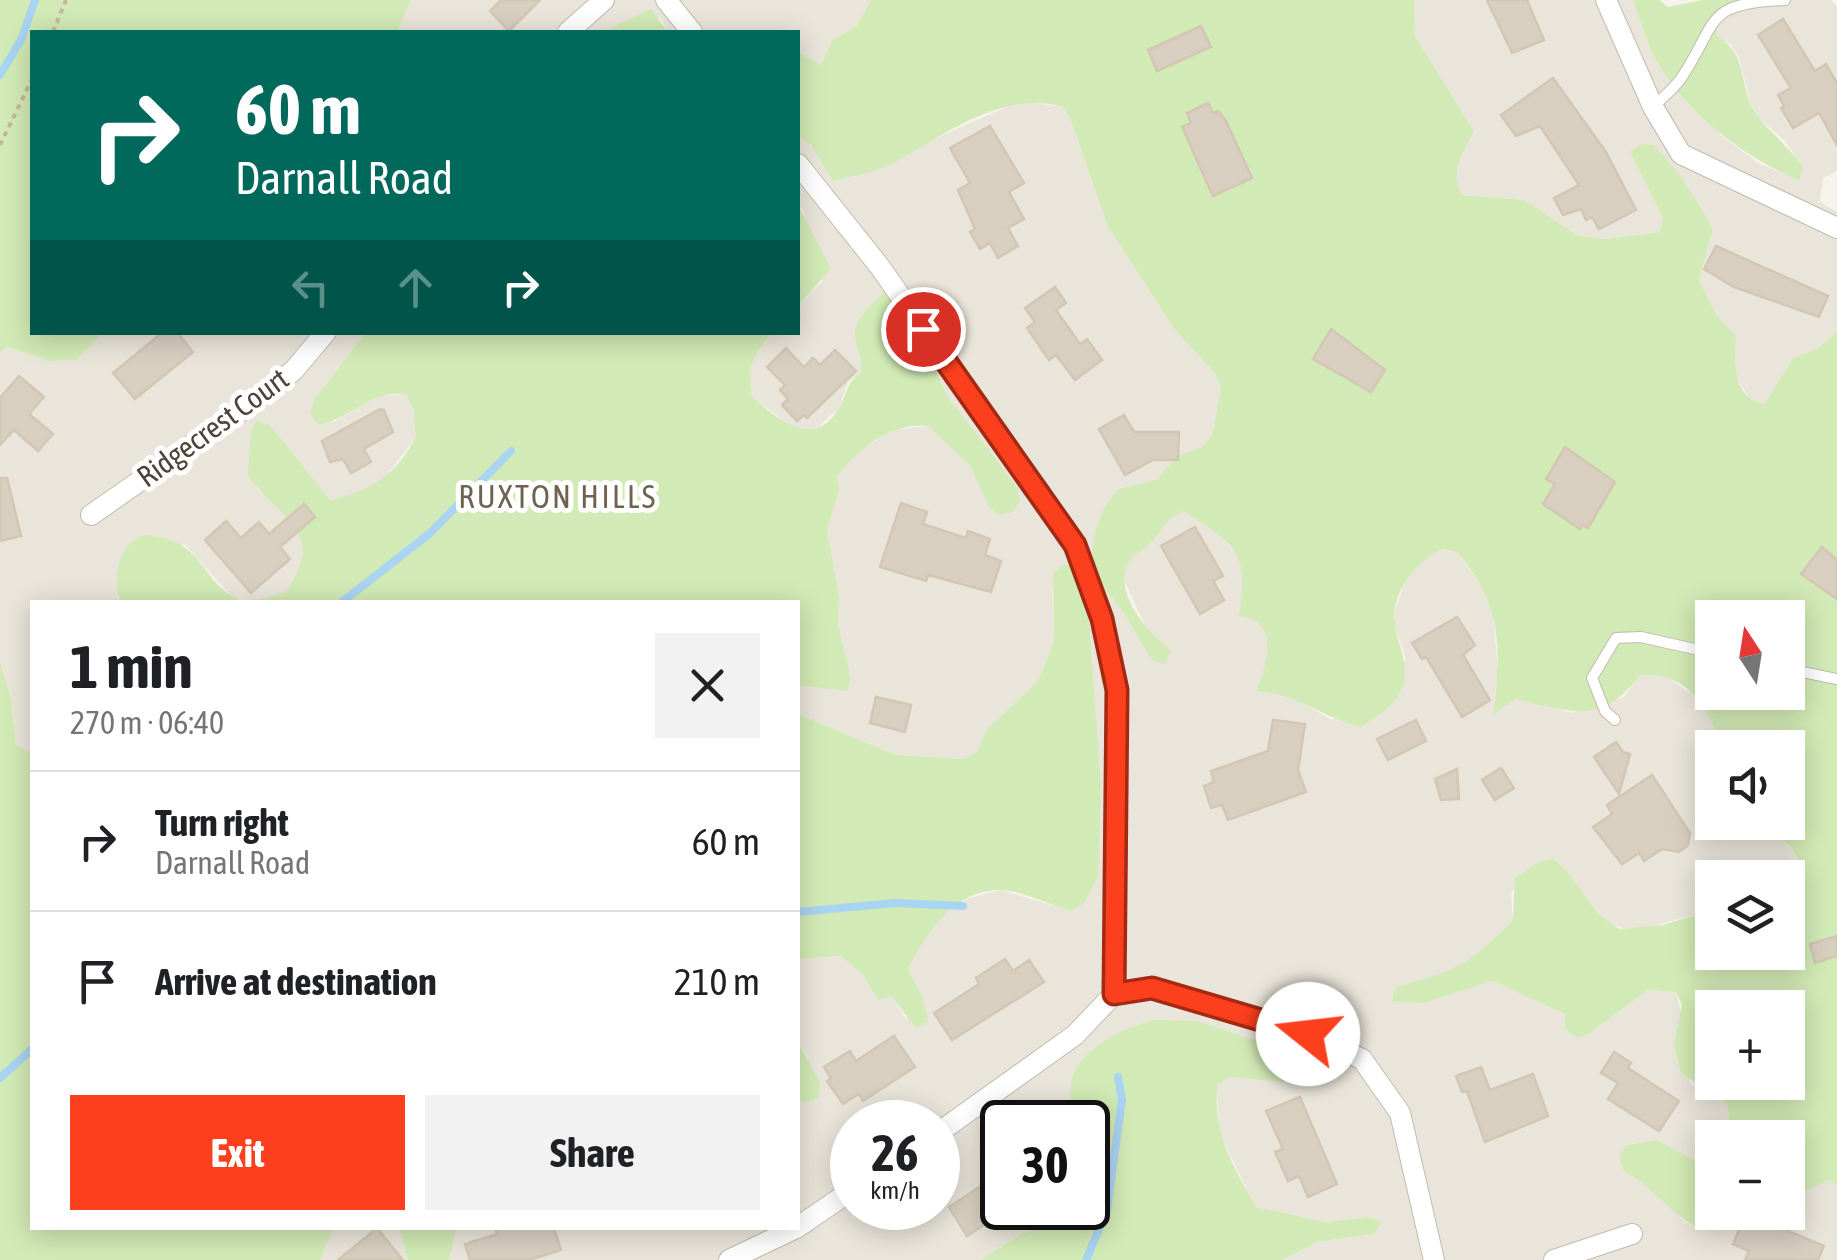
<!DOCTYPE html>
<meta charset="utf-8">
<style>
:root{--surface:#fff;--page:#f2f2f2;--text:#202124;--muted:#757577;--line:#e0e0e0;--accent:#fc3f1d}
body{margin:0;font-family:"Asap Condensed",sans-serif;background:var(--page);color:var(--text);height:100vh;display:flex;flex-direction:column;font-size:38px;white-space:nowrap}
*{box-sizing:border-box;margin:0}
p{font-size:32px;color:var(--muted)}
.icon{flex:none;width:55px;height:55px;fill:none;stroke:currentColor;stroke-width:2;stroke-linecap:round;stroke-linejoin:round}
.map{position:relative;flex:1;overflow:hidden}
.drawer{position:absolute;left:30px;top:600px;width:770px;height:630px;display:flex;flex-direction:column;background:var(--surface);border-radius:0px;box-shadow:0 5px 25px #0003}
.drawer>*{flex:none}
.top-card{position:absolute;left:30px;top:30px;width:770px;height:305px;border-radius:0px;box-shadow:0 5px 25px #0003;background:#00695c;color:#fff;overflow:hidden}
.needle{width:65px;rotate:348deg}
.fabs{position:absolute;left:1695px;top:600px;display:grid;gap:20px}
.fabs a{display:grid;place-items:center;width:110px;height:110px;border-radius:0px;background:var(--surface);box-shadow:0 5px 25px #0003;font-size:50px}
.speed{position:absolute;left:830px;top:1100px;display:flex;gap:20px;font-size:50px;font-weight:700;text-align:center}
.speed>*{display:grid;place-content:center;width:130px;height:130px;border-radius:50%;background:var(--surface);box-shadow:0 5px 25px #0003;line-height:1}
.speed small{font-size:25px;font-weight:400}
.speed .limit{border:5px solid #111;border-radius:15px;background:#fff;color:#111}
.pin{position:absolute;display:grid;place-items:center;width:85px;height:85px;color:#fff;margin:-42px;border:5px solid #fff;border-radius:50%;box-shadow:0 2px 10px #0007}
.me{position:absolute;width:110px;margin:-55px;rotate:286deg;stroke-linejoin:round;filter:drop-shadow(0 0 8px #0008)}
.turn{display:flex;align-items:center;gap:35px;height:210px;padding:0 40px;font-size:45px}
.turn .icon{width:130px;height:130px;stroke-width:2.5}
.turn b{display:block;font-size:70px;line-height:85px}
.lanes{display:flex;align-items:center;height:95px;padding:0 40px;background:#0003;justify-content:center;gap:50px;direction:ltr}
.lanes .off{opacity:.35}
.round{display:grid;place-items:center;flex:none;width:105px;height:105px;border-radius:0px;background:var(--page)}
.headline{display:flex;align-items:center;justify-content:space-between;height:170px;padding:0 40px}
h1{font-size:60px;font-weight:700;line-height:75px}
.cta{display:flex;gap:20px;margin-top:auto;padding:20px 40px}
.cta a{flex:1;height:115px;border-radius:0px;background:var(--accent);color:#fff;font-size:40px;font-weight:700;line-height:115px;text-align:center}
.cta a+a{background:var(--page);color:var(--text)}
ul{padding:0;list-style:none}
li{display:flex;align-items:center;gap:30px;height:140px;padding:0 40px;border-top:2px solid var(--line)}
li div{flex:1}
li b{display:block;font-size:38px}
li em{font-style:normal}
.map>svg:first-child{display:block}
.residential{fill:#eae5da;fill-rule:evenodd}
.green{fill:#d2eab5;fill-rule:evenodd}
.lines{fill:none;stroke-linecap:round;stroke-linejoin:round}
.stream{stroke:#a9d4f2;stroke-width:8}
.building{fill:#d8cfc1;stroke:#d3c7b4;stroke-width:2.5}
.service-casing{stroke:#c2bbae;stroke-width:12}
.minor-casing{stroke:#c2bbae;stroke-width:22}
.path{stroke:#c4b79f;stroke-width:4;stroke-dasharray:5 5;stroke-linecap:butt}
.service{stroke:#fff;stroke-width:10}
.minor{stroke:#fff;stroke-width:20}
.route-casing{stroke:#a42913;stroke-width:25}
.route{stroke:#fc3f1d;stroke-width:18}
.labels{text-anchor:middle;stroke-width:10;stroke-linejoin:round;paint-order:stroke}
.street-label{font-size:30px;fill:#4b4439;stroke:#fff}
.neighbourhood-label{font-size:32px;letter-spacing:2.5px;fill:#6e6250;stroke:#fff}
</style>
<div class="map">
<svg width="1837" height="1260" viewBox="0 0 1837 1260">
<rect width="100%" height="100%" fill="#f6f3ec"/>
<!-- residential -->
<g class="residential">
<polygon points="411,0 871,0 857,25 832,41 821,65 798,52 798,32 668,32 661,18 606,32 397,32"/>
<polygon points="1414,0 1633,0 1659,65 1721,135 1758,163 1800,181 1803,166 1784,140 1759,118 1751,105 1739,57 1730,44 1716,36 1719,20 1742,0 1831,0 1837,6 1837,171 1823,178 1820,202 1837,212 1837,331 1819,348 1793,358 1764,404 1751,400 1736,378 1736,335 1717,316 1699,280 1713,228 1683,179 1630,152 1663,218 1660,232 1606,239 1578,236 1525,200 1462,195 1455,184 1455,170 1474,131 1415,36"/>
<path d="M1020 101 1062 107 1070 118 1108 227 1175 330 1215 373 1221 387 1212 436 1202 447 1176 456 1158 479 1118 489 1096 578 1123 612 1152 660 1149 634 1125 582V568L1132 556 1155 539 1169 516 1184 511 1222 538 1241 559 1246 575 1240 616 1253 618 1264 626 1284 693 1332 720 1406 660 1394 622 1396 607 1406 580 1427 556 1442 549 1457 552 1492 601 1498 672 1493 712 1516 699 1572 713 1624 697 1640 675 1654 674 1667 677 1705 704 1723 747 1712 748V822L1756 823 1790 845 1804 871 1799 884 1788 887V878H1712V910L1634 931 1608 924 1553 859 1511 892 1513 920 1472 961 1448 973 1395 987 1392 1000 1424 1003 1492 981 1565 1014 1577 1038 1590 1033 1648 990 1676 992 1682 1018 1675 1044 1691 1084 1727 1104 1732 1137 1712 1138V1164L1694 1160 1657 1140 1626 1145 1624 1170 1655 1189 1685 1222 1700 1230 1718 1213 1788 1212V1198L1829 1180 1837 1185V1260H1282L1317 1242 1375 1234 1367 1217 1326 1222 1255 1207 1219 1131 1217 1084 1230 1077 1303 1084 1310 1072 1070 1084 1075 1122H1002V1208H1054L1048 1224 1021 1234 980 1260H449L457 1228H798V1097L805 1102 808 1057 798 1041V959L841 956 863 975 878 999 891 996 906 1019 922 995 908 970 926 933 946 913 970 898 1001 890 1071 911 1098 877 1052 586 1054 642 1038 681 987 729 976 753 964 759 896 755 798 714V685L851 678 838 624 839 596 827 530 839 490 837 477 854 454 892 430 928 426 970 466 989 507 979 442 948 397 913 321 855 334 864 361 860 374 848 382 839 408 818 427 806 431 792 428 752 396 748 369 752 355 772 333 798 332V306L823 281 803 210 798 205V136L810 145 890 165 927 142ZM852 1122H938V1208H852Z"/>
<polygon points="103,333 365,333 315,399 310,414 334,422 377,396 405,394 413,407 417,436 382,481 358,495 330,500 270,425 257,420 257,488 300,528 304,543 302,569 286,592 260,602 233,598 184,544 117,596 120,602 32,602 32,754 27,754 16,745 11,699 0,661 0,352 6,347 49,361 77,360"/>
<polygon points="334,1228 399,1228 408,1260 320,1260"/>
</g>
<!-- green -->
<g class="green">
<polygon points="0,0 411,0 397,32 32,32 32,332 103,333 77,360 49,361 7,347 0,352"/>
<path d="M871 0H1414L1415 36 1474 131C1464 153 1448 172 1462 195L1525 200 1578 236 1606 239 1660 232 1663 218 1630 152 1641 144 1654 145 1683 179 1713 228 1699 280 1717 316 1736 335C1736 364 1730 395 1764 404L1793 358 1819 348 1837 331V1185L1829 1180 1788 1198V1138L1732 1137 1727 1104 1681 1073 1674 1044 1682 1005 1676 992 1648 990 1590 1033 1577 1038 1565 1028V1014L1492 981 1424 1003 1392 1001 1395 987C1456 971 1469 965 1513 920L1515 878 1540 861 1553 859C1580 878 1589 915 1620 929L1663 925 1712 910V952H1788V887L1799 883 1804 870 1790 845 1756 823 1788 822V748L1723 747C1707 709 1689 671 1640 675 1603 725 1570 713 1516 699L1493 714C1502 647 1502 605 1457 552L1442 549C1417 561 1390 593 1395 623 1398 651 1415 670 1397 698 1389 709 1372 719 1361 727 1323 718 1295 693 1257 691 1266 663 1282 621 1239 616 1249 549 1237 548 1184 511 1166 518 1163 530 1151 543 1143 552 1133 553 1128 564 1113 594 1149 634 1171 650L1166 664 1152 660 1123 612 1096 578 1091 565 1094 536 1103 510 1118 489 1158 479 1176 456 1202 447 1212 436 1221 387 1215 373 1175 330 1108 227 1070 118 1062 107C1004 89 942 136 894 163 876 172 853 176 833 181L811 145 798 136V52L821 65 832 41 857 25ZM1712 618H1788V692H1712ZM1712 1008H1788V1082H1712Z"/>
<path d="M1633 0H1659L1668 7 1702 0H1742L1719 20 1716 35C1746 53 1739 76 1751 105 1758 122 1790 148 1803 166L1800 181C1747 159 1690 116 1659 65 1647 46 1641 21 1633 0Z"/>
<polygon points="651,9 668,32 606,32 611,28"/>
<polygon points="798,205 831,269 798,306"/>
<path d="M889 287 913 321 948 397 1017 487 1020 501 1014 512 1000 515 989 507 970 466 928 426C889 423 859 448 837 477L839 490 827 530 839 596 838 624 851 678 847 691 798 685V602H251L286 592C329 527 280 523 248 475L251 432 257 420 270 425 330 500C369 492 399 473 416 436L413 407 405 394C372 389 350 419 319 425L310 413 314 400 365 333H772C752 356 747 366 752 396 776 419 814 451 839 408 848 393 845 384 860 374 865 357 856 351 855 334 854 317 878 299 889 287Z"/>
<path d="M145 535C208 539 199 587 245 602H120C112 577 118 543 145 535Z"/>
<path d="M1064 564 1076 568 1089 622 1101 788 1098 877 1083 904 1071 911C1050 905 1023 891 1001 890 954 889 925 934 908 970L922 995 928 1021 916 1028 891 996 878 1000 863 975 841 956 798 959V714L896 755 964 759 976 753 987 729 1038 681 1054 642 1053 573Z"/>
<polygon points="0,661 11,699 16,745 32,754 32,1228 334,1228 320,1260 0,1260"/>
<path d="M1154 1020 1197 1021 1305 1057 1310 1072 1303 1084 1230 1077 1218 1084C1211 1130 1234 1168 1256 1207L1326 1222 1367 1217 1381 1222 1375 1234 1317 1242 1282 1260H980L1021 1234 1048 1224 1054 1208H1088V1122H1075C1074 1110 1068 1093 1071 1082 1080 1047 1124 1028 1154 1020Z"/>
<polygon points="798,1041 820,1083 818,1097 805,1103 798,1097"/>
<path d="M1657 1140 1694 1160 1712 1164V1212L1718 1213 1701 1230C1672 1215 1654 1188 1624 1171L1619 1157 1626 1145Z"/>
<polygon points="399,1228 457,1228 449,1260 408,1260"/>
</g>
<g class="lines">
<!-- stream -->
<g class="stream">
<polyline points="0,75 22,38 35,0"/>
<polyline points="342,602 429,534 511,451"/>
<polyline points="798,912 895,903 963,906"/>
<polyline points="0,1078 32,1049"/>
<polyline points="1086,1260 1107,1210 1122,1100 1118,1077"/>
</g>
</g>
<!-- building -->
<g class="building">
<polygon points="501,0 540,0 509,31 490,11"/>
<polygon points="1487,0 1527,0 1544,40 1512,53"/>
<polygon points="1783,19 1815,71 1826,64 1837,83 1837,145 1819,113 1793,128 1781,108 1784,106 1778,95 1791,88 1758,35"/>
<polygon points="1201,26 1211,47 1157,71 1148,50"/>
<polygon points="1553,78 1606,152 1636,210 1599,229 1592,217 1586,220 1581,209 1563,215 1554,198 1579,185 1540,126 1516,136 1501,115"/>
<polygon points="1208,103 1213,113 1218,111 1226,121 1252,178 1213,196 1182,127 1191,123 1187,113"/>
<polygon points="990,126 1024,183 1009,192 1024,219 1008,228 1018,246 998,258 990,243 980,249 970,232 975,229 958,190 970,183 950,148"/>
<polygon points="1716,246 1828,296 1819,317 1734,287 1704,269"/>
<polygon points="1055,287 1066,303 1056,310 1080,344 1087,339 1102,360 1075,380 1056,355 1049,360 1027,328 1035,322 1025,308"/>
<polygon points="1331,329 1385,370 1371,392 1313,359"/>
<polygon points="163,332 177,332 193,352 135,399 113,373"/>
<polygon points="786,348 804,367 813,358 820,365 835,350 856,371 807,418 804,415 797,421 782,405 788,399 780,390 785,385 767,367"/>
<polygon points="19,376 44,397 29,414 53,434 38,451 14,430 0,445 0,398"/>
<polygon points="380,409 384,410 393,432 364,449 371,462 351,473 343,459 330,462 322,441"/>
<polygon points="1124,415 1134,432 1179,432 1178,460 1153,460 1125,475 1099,429"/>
<polygon points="1565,447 1615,482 1588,528 1582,525 1580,529 1543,504 1555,484 1546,479"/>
<polygon points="0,478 7,478 21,536 0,541"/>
<polygon points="901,503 927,512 923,524 966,538 968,531 990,539 985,555 1001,561 991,592 928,575 926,581 880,567"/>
<polygon points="304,504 315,517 280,547 290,559 251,593 205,540 226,521 241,538 259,522 269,534"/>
<polygon points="1195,527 1223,576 1213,581 1224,600 1200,614 1161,546"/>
<polygon points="1822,547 1837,560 1837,599 1801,574"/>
<polygon points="1457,617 1475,645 1463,655 1490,700 1462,717 1426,657 1422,659 1412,643"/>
<polygon points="876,697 911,705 905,732 870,723"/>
<polygon points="1273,720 1305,724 1298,770 1306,792 1228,820 1222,805 1211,808 1204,786 1214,782 1211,771 1268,751"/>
<polygon points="1416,720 1426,741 1388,760 1377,739"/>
<polygon points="1616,742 1623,752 1630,754 1619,794 1594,757"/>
<polygon points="1501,768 1514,788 1495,800 1482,780"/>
<polygon points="1457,769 1459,799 1441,800 1435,779"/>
<polygon points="1652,775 1690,833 1688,845 1679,852 1662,849 1644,861 1639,853 1622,864 1593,827 1612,814 1607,805"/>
<polygon points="1837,936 1837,956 1815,963 1810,944"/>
<polygon points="1005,959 1013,971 1029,960 1044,982 952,1040 934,1013 979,984 976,978"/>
<polygon points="894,1036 915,1067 863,1101 859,1094 843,1104 827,1081 831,1078 824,1067 850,1051 856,1061"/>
<polygon points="1614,1052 1631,1063 1628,1068 1679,1101 1659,1131 1608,1099 1618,1083 1601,1073"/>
<polygon points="1481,1067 1490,1090 1533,1074 1548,1116 1485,1142 1467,1091 1462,1092 1456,1076"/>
<polygon points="1300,1097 1337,1184 1308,1197 1299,1176 1288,1181 1275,1152 1283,1149 1266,1111"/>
<polygon points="1002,1172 1002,1213 967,1236 949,1207"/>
<polygon points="1746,1213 1824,1246 1818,1260 1745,1260 1749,1251 1733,1244"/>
<polygon points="377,1228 403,1260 338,1260"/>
<polygon points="495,1228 554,1228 561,1250 529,1260 470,1260 465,1244 497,1234"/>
</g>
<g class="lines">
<!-- service casing -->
<g class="service-casing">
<g id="service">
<path d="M1654 106C1663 97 1675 88 1682 77 1719 21 1703 3 1785 0"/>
<polyline points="1788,669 1837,679"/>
<polyline points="1615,720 1605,711 1592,678 1616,638 1641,637 1712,653"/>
</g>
</g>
<!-- minor casing -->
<g class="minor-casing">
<g id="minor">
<polyline points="666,0 692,32"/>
<polyline points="1606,0 1653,107 1681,154 1837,228"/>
<polyline points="568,32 604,0"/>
<polyline points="798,164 880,267 1075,545 1102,619 1117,690 1114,994"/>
<polyline points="91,515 269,391 294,370 326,332"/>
<polyline points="938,1133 1075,1035 1114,994 1152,988 1308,1034 1362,1059 1400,1113 1434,1260"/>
<polyline points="798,1227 852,1190"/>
<polyline points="729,1260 796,1228"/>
<polyline points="1554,1260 1632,1234"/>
</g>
</g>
<!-- path -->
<g class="path">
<polyline points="53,32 66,0"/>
<polyline points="0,145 32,79"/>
</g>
<!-- service -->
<use href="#service" class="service"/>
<!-- minor -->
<use href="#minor" class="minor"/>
</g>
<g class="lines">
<!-- route casing -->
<g class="route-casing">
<polyline id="route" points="923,329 1075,545 1102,619 1117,690 1114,994 1152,988 1308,1034"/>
</g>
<!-- route -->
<use href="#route" class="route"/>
</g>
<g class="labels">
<!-- street labels -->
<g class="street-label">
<text transform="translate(213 428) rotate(-36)" y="10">Ridgecrest Court</text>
</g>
<!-- neighbourhood labels -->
<g class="neighbourhood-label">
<text x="558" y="508">RUXTON HILLS</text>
</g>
</g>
</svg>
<div class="fabs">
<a><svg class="needle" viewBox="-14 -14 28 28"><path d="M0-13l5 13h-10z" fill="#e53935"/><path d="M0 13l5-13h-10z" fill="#757577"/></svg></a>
<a><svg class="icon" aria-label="sound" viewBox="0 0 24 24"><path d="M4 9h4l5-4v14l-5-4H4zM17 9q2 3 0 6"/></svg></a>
<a><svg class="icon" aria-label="layers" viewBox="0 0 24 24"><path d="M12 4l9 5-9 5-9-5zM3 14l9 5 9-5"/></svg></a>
<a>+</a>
<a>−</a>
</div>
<div class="speed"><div>26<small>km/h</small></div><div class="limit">30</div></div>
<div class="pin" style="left:923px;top:329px;background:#d93025"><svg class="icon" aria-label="arrive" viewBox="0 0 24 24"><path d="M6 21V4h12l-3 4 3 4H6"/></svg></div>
<svg class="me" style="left:1308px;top:1034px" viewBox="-20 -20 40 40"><circle r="19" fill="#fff"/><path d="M0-13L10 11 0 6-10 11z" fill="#fc3f1d"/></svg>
<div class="top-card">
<div class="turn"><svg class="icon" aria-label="right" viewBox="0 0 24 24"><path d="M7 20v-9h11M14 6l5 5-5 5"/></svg><div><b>60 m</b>Darnall Road</div></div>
<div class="lanes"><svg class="icon off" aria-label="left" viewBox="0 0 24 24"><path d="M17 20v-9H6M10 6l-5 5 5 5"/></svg><svg class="icon off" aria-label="ahead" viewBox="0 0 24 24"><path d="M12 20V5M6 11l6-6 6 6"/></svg><svg class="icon" aria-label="right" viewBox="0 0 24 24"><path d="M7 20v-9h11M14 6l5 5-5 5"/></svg></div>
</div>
<section class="drawer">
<div class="headline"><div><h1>1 min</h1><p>270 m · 06:40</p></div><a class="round"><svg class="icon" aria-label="close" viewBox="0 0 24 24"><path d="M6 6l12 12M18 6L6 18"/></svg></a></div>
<ul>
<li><svg class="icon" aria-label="right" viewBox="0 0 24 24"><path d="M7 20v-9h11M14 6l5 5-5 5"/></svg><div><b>Turn right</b><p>Darnall Road</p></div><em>60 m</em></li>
<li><svg class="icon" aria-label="arrive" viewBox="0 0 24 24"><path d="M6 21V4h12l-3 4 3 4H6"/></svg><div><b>Arrive at destination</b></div><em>210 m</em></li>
</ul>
<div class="cta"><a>Exit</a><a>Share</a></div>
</section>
</div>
